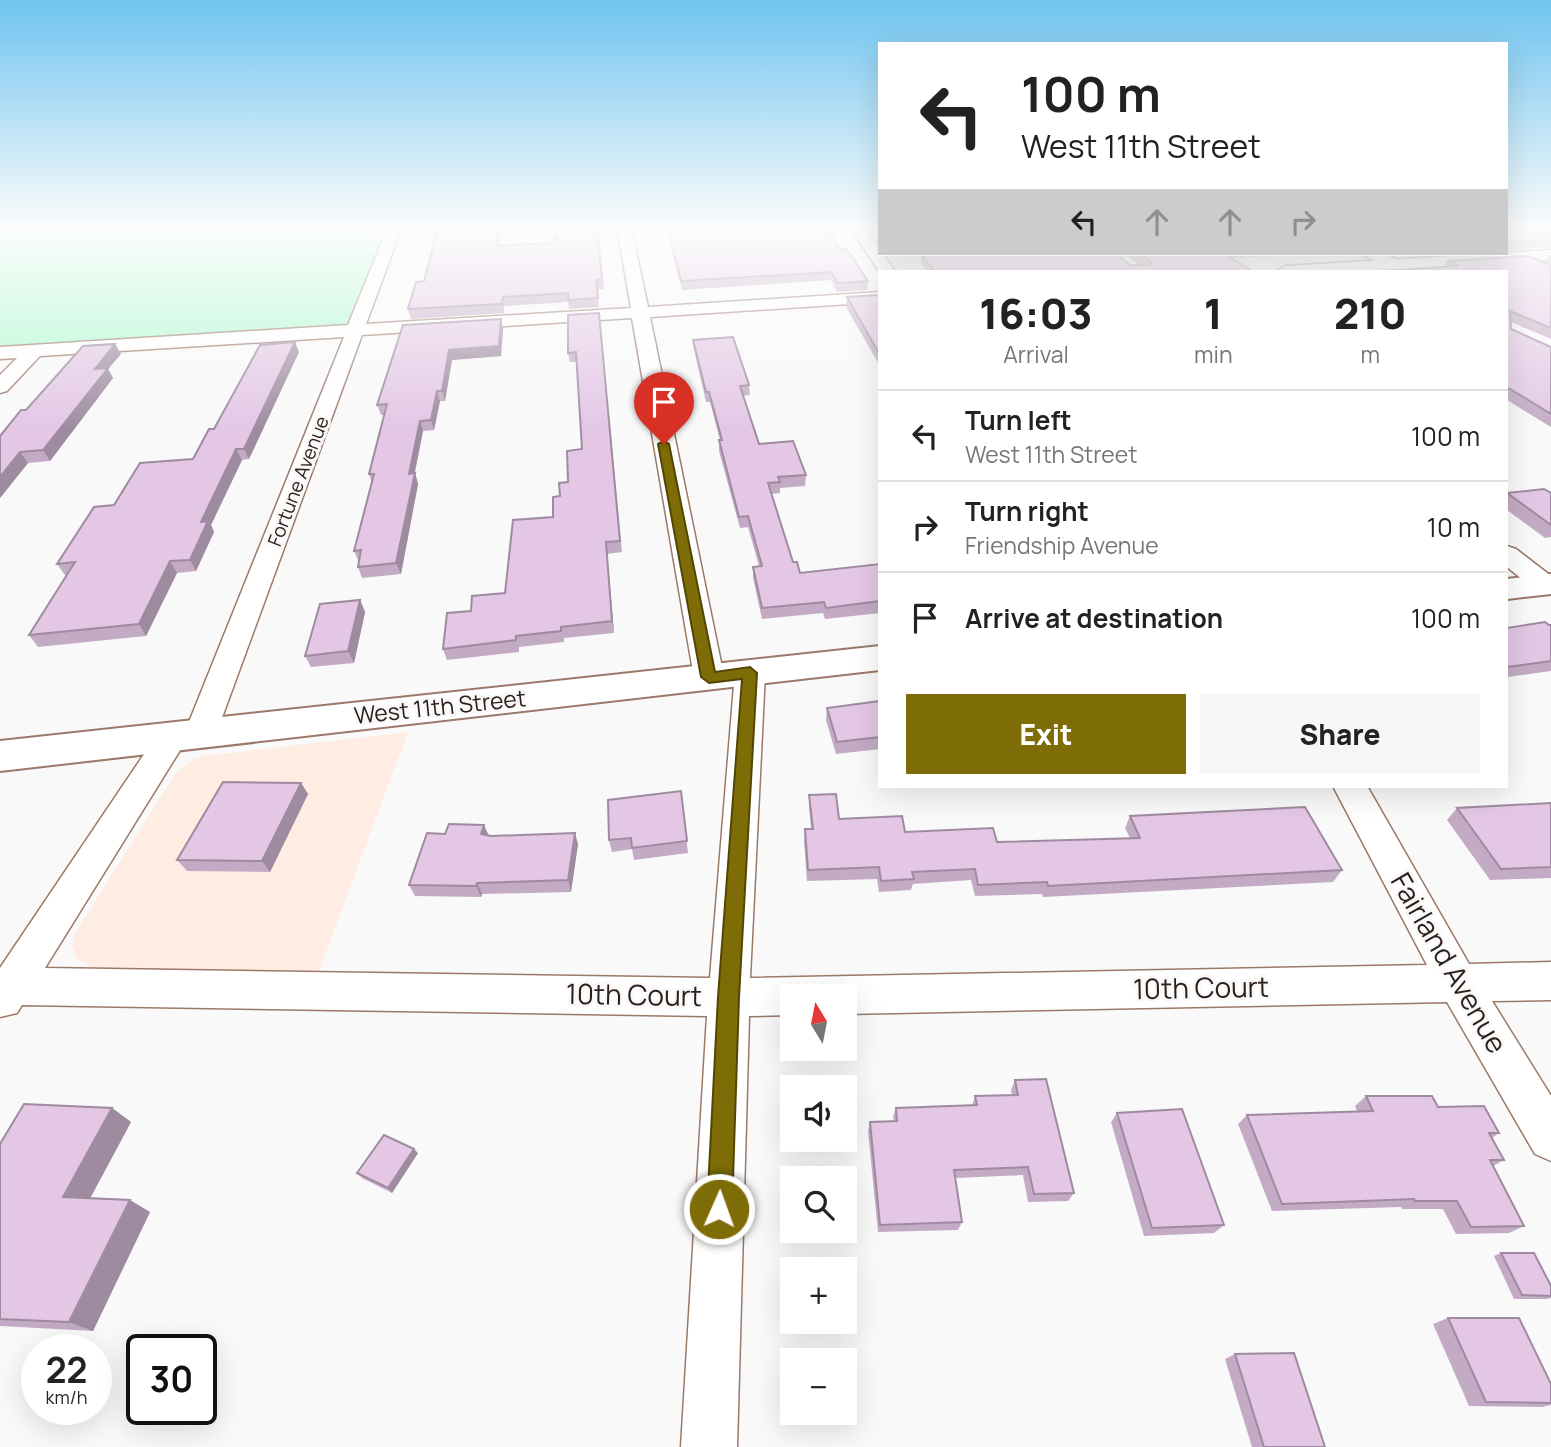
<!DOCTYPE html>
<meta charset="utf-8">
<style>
:root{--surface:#fff;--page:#f6f6f6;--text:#222;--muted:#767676;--line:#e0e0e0;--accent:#7e6c06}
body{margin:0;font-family:Manrope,sans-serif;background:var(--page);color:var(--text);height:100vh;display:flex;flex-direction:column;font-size:26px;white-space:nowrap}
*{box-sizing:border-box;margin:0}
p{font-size:23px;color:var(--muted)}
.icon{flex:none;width:38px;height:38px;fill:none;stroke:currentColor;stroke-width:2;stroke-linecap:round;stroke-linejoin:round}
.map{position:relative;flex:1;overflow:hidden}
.side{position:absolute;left:878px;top:270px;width:630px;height:518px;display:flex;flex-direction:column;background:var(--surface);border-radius:0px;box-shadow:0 7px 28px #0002}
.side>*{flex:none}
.guide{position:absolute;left:878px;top:42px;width:630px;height:214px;border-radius:0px;box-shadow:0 7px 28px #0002;background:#fff;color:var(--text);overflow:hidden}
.needle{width:46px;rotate:350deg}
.buttons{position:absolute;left:780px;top:984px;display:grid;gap:14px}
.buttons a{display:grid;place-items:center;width:77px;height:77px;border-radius:0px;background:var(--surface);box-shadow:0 7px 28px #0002;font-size:35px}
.speed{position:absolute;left:21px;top:1334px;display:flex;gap:14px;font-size:35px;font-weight:700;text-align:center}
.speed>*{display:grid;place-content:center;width:91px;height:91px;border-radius:50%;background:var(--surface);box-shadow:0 7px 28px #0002;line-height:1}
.speed small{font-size:18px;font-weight:400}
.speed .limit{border:4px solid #111;border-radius:10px;background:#fff;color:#111}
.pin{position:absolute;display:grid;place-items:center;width:60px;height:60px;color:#fff;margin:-72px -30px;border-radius:50% 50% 50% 0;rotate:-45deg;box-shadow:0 0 7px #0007}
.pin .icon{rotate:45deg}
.me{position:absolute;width:77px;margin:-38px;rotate:2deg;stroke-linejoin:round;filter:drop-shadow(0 0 5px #0008)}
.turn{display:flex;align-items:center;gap:24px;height:147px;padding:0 28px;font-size:32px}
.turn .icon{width:91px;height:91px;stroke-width:2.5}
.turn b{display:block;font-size:49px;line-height:60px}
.lanes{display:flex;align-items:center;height:66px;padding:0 28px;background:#0003;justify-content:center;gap:35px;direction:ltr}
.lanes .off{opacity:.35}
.eta{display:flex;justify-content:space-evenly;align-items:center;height:119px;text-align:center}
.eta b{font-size:42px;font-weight:800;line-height:49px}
.cta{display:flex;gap:14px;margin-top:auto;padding:14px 28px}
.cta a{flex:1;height:80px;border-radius:0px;background:var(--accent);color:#fff;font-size:28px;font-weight:800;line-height:80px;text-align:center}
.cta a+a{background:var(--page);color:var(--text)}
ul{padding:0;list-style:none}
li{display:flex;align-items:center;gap:21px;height:91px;padding:0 28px;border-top:2px solid var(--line)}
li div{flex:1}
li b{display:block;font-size:26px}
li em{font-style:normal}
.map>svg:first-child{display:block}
.built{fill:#ffece3}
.green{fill:#aefad1}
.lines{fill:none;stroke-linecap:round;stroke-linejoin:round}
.minor-casing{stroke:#9b7968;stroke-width:3}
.secondary-casing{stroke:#9b7968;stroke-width:4}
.minor{fill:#fff;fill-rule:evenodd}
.secondary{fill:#fff;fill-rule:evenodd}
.wall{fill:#c3abc5}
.shaded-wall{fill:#9f8ba0}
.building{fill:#e3c7e5;stroke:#9f8ba0;stroke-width:2}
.route{fill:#7e6c06;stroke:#524604;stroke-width:2}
.labels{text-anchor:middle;stroke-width:6;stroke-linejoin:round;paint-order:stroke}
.far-street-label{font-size:19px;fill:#2c1e18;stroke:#f9f9f9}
.street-label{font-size:23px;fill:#2c1e18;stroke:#f9f9f9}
.near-street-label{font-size:28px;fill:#2c1e18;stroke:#f9f9f9}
</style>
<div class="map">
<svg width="1551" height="1447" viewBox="0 0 1551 1447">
<rect width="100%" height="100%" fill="#f9f9f9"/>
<!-- built -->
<polygon class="built" points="408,732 319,971 94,968 77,959 72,945 74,935 175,774 192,760 204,756"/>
<!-- green -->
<polygon class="green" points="0,227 389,227 349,321 341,327 0,349"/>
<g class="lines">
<!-- minor casing -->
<g class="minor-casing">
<g id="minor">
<polygon points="388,227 402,227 366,324 631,308 617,227 631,227 648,307 880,292 880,302 650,317 724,677 720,684 709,687 698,684 694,677 632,318 362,335 216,734 211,742 200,746 187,739 45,968 710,978 735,673 739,666 750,663 761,666 765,673 750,978 1427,965 1333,786 1367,786 1469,964 1551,962 1551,1000 1492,1001 1551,1096 1551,1161 1535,1154 1447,1002 845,1014 845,996 793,996 793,1015 749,1016 737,1447 681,1447 707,1016 22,1005 17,1013 0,1017 0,968 161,729 172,725 185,732 344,337 40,356 7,391 0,393 0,375 17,358 0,359 0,347 348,325"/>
<polygon points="850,227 864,227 895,271 880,273"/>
<polygon points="1551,250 1551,260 1360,271 1277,271 1285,266"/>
<polygon points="1109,254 1126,254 1147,271 1129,271"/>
<polygon points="1507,546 1516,549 1551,576 1551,592 1537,591 1507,567"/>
</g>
</g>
<!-- secondary casing -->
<g class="secondary-casing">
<g id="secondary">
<polygon points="1363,254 1386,254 1414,271 1390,271"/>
<polygon points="1551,574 1551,594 1507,599 1507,579"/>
<polygon points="880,646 880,670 0,771 0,741"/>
</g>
</g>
<!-- minor -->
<use href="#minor" class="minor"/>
<!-- secondary -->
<use href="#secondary" class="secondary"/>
</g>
<!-- wall -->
<g class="wall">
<polygon points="426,227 501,227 499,246 550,243 556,239 597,227 604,289 597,289 599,307 569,309 568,302 504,306 504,313 411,319 408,309 424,281 435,238 427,238 425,230"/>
<polygon points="666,227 826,227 841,250 868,281 867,290 837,292 831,280 682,290"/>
<polygon points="1507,227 1551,227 1551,228 1537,227 1551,240 1551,247 1507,250"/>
<polygon points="925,254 1116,254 1130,265 1143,265 1130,254 1303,254 1232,258 1252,271 927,271 921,264 922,256 925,256"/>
<polygon points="1414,254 1445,254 1417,255"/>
<polygon points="1550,255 1551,255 1551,339 1511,322 1511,329 1551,347 1551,427 1507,400 1507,271 1444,267 1447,261 1545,263"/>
<polygon points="847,297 880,300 880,366 846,307"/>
<polygon points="599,313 622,552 607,554 614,633 564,638 564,642 519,647 519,652 447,660 443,649 471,611 505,593 553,517 560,496 568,482 582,449 577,362 570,362 568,353"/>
<polygon points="501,319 503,329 501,356 452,360 445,401 440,401 434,430 423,431 415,473 418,484 401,574 362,578 358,567 359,562 354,551 372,483 369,474 384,415 381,415 377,405"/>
<polygon points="693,340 749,385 750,395 743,396 759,444 806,475 805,486 780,488 780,493 771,494 793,562 800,573 880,564 880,613 825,619 823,613 762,619 753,578 753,567 759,566 748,527 740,528 719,451 719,440 720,440 710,402 706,402 694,350"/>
<polygon points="115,344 121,354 108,369 113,378 50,461 28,463 0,498 26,410"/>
<polygon points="299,352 249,459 242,460 211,525 214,532 196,571 177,573 146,636 38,647 29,635 67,575 65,575 57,564 114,505 193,459"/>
<polygon points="1507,493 1551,493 1551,537 1545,538 1507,510"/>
<polygon points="360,600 365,612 354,663 311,667 305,656"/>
<polygon points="1551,625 1551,671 1507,677 1507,628"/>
<polygon points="880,701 880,749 836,754 826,720 827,708"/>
<polygon points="301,783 308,794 270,872 187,871 177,860"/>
<polygon points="681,791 688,853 634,860 632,849 612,852 609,840"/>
<polygon points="809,795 839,819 905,832 997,842 1130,838 1125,828 1130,816 1342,870 1333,882 1043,897 1042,894 975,896 971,880 913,884 911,890 879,892 877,879 807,881 804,841 805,829 811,829 809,806"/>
<polygon points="1551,803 1551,878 1490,880 1447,820 1457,808"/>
<polygon points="488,835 578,844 571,892 482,894 481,897 415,896 409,885"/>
<polygon points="1015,1080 1074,1193 1068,1201 1028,1202 1023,1175 955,1178 962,1222 958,1230 878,1232 868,1131 870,1122 894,1121 893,1117 896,1108 972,1106 975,1096 1012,1095 1011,1090"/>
<polygon points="1366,1096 1438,1107 1499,1133 1492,1138 1504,1160 1493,1166 1524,1226 1509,1233 1456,1234 1443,1209 1402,1209 1401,1207 1272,1211 1238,1124 1247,1115 1357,1111 1355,1106"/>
<polygon points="112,1108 131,1122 90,1199 150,1212 93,1331 0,1326 0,1144"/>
<polygon points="1117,1113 1224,1225 1214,1233 1144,1236 1111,1122"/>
<polygon points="418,1153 392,1193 362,1178 357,1173"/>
<polygon points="1501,1253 1551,1286 1551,1298 1547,1299 1514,1299 1494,1256"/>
<polygon points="1448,1318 1551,1384 1551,1405 1542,1407 1469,1406 1433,1324"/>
<polygon points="1235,1354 1325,1447 1252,1447 1225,1359"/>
</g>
<!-- shaded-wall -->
<g class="shaded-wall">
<polygon points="499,227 501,227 498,255 496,246"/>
<polygon points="501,319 503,329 501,356 452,360 445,401 442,391 449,350"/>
<polygon points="295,342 299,352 249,459 244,449"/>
<polygon points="115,344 121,354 108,369 113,378 50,461 43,450 95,369"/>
<polygon points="437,391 440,401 434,430 431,420"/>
<polygon points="420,421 423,431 412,484 409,474"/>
<polygon points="236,449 242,460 211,525 214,532 196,571 190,560 201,522"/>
<polygon points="20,452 28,463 0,498 0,477"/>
<polygon points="415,473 418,484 401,574 396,563"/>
<polygon points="606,542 607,554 614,633 612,621"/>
<polygon points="170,561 177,573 146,636 139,624"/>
<polygon points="360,600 365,612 354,663 348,651"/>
<polygon points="301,783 308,794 270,872 262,861"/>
<polygon points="484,825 489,836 481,834"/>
<polygon points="575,833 578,844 571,892 568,880"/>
<polygon points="477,883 482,894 481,897 476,886"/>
<polygon points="112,1108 131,1122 84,1209 63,1197"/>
<polygon points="414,1149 418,1153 392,1193 388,1188"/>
<polygon points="130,1200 150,1212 93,1331 69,1322"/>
</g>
<!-- building -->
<g class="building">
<polygon points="426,227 499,227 496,246 550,243 550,239 556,239 556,227 597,227 602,280 596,280 598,298 568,300 568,293 503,297 502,304 408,309 416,282 424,281 438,229 425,230"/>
<polygon points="667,227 826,227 841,250 847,249 868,281 838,283 831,272 681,281"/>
<polygon points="1507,227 1537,227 1551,233 1551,240 1507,242"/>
<polygon points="927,254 1116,254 1130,265 1149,265 1152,263 1141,254 1225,254 1252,271 935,271 922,256 928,255"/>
<polygon points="1528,256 1551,265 1551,328 1510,311 1511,329 1551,347 1551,414 1510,389 1507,389 1507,271 1384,271 1458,266 1447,261"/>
<polygon points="877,295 880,300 880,355 847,297"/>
<polygon points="599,313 620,541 606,542 612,621 561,627 561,631 516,636 516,640 443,649 447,613 471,611 472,596 505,593 513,520 553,517 553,497 560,496 559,483 568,482 567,451 582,449 576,352 568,353 568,315"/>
<polygon points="501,319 499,346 449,350 442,391 437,391 431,420 420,421 409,474 415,473 396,563 358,567 361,550 354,551 374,474 369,474 387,404 377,405 403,325"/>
<polygon points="733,337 749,385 740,386 759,444 793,441 806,475 778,477 780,482 768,483 793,562 797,562 800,573 880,564 880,601 826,608 824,602 762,608 753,567 762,566 748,516 739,517 719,440 722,440 709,392 706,392 693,340"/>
<polygon points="295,342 244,449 236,449 201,522 208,521 190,560 170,561 139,624 29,635 75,562 57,564 94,507 114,505 140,463 193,459 209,429 214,429 260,345"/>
<polygon points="115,344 95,369 108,368 43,450 20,452 0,477 0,436 21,410 26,410 83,346"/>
<polygon points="1544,489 1551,493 1551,525 1507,493"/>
<polygon points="360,600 348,651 305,656 320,604"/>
<polygon points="1545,622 1549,625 1551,625 1551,661 1507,667 1507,628"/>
<polygon points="880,701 880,737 837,742 827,708"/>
<polygon points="223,782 301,783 262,861 177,860"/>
<polygon points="681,791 687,841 632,848 631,838 609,840 608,800"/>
<polygon points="836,794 839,819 902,816 905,832 993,828 997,842 1140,838 1130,816 1305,807 1342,870 1048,886 1047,882 978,885 975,869 912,872 914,879 881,881 879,867 808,870 805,829 813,829 809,795"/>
<polygon points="1551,803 1551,867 1501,869 1457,808"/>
<polygon points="449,824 484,825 481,834 491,836 575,833 568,880 477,883 476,886 409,885 427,833 445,834"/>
<polygon points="1046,1079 1074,1193 1034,1194 1028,1167 954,1170 962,1222 880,1225 870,1122 897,1121 896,1108 977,1105 975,1096 1018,1095 1015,1080"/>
<polygon points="1366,1096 1432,1096 1438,1107 1484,1106 1499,1133 1489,1133 1504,1160 1490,1160 1524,1226 1471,1227 1457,1201 1415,1201 1414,1199 1282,1204 1247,1115 1373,1111"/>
<polygon points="24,1104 112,1108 63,1197 130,1200 69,1322 0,1319 0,1144"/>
<polygon points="1182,1109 1224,1225 1152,1228 1117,1113"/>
<polygon points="384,1135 414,1149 388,1188 357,1173"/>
<polygon points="1501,1253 1534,1253 1551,1286 1551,1296 1522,1295"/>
<polygon points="1448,1318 1519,1318 1551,1384 1551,1403 1486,1402"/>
<polygon points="1294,1353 1325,1447 1264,1447 1235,1354"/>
</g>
<!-- sky -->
<linearGradient id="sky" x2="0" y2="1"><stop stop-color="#6fc4ef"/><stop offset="0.53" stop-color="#fcfcfc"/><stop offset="1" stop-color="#fcfcfc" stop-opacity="0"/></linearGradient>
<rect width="1551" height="430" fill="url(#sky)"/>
<!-- route -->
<polygon class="route" points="664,441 669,444 715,672 750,667 757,673 739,997 732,1209 728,1217 719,1221 711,1217 707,1209 718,997 742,679 709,683 701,677 658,444"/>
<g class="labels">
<!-- far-street labels -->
<g class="far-street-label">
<text transform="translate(298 481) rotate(-69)" y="7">Fortune Avenue</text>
</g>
<!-- street labels -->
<g class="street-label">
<text transform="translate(440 707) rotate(-6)" y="8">West 11th Street</text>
</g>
<!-- near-street labels -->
<g class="near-street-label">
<text transform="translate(1449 963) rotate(60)" y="10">Fairland Avenue</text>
<text transform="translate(1201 988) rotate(-1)" y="10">10th Court</text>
<text transform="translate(634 995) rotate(1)" y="10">10th Court</text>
</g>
</g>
</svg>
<div class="buttons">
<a><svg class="needle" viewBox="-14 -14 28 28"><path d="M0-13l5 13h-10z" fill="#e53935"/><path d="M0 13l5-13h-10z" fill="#767676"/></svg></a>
<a><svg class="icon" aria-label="sound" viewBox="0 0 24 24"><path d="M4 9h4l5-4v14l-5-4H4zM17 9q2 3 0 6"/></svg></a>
<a><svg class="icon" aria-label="search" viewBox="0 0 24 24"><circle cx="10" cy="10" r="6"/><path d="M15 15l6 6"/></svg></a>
<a>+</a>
<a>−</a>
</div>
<div class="speed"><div>22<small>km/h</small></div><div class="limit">30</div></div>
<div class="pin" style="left:664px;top:444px;background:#d93025"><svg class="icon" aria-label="arrive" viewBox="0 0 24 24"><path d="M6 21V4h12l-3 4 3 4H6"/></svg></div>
<svg class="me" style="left:719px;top:1209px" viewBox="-20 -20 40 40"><circle r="17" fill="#7e6c06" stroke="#fff" stroke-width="3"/><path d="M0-11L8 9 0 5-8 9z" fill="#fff"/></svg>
<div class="guide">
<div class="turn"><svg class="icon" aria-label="left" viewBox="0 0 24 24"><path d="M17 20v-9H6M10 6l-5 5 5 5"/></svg><div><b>100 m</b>West 11th Street</div></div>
<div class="lanes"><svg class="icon" aria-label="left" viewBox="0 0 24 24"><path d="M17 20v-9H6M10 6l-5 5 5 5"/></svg><svg class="icon off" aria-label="ahead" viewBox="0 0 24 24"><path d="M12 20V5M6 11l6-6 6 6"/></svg><svg class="icon off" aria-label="ahead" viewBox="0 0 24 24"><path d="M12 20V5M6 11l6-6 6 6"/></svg><svg class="icon off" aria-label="right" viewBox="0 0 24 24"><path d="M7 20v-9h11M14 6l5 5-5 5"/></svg></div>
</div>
<section class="side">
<div class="eta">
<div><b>16:03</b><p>Arrival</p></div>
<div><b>1</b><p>min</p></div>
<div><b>210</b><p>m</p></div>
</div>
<ul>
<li><svg class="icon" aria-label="left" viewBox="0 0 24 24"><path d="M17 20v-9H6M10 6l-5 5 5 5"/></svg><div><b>Turn left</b><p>West 11th Street</p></div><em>100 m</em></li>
<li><svg class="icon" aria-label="right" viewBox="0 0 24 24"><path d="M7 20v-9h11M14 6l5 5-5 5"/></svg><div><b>Turn right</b><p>Friendship Avenue</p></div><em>10 m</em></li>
<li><svg class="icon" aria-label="arrive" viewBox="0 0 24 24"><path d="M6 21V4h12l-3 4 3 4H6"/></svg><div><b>Arrive at destination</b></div><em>100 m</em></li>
</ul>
<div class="cta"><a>Exit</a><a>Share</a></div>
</section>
</div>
